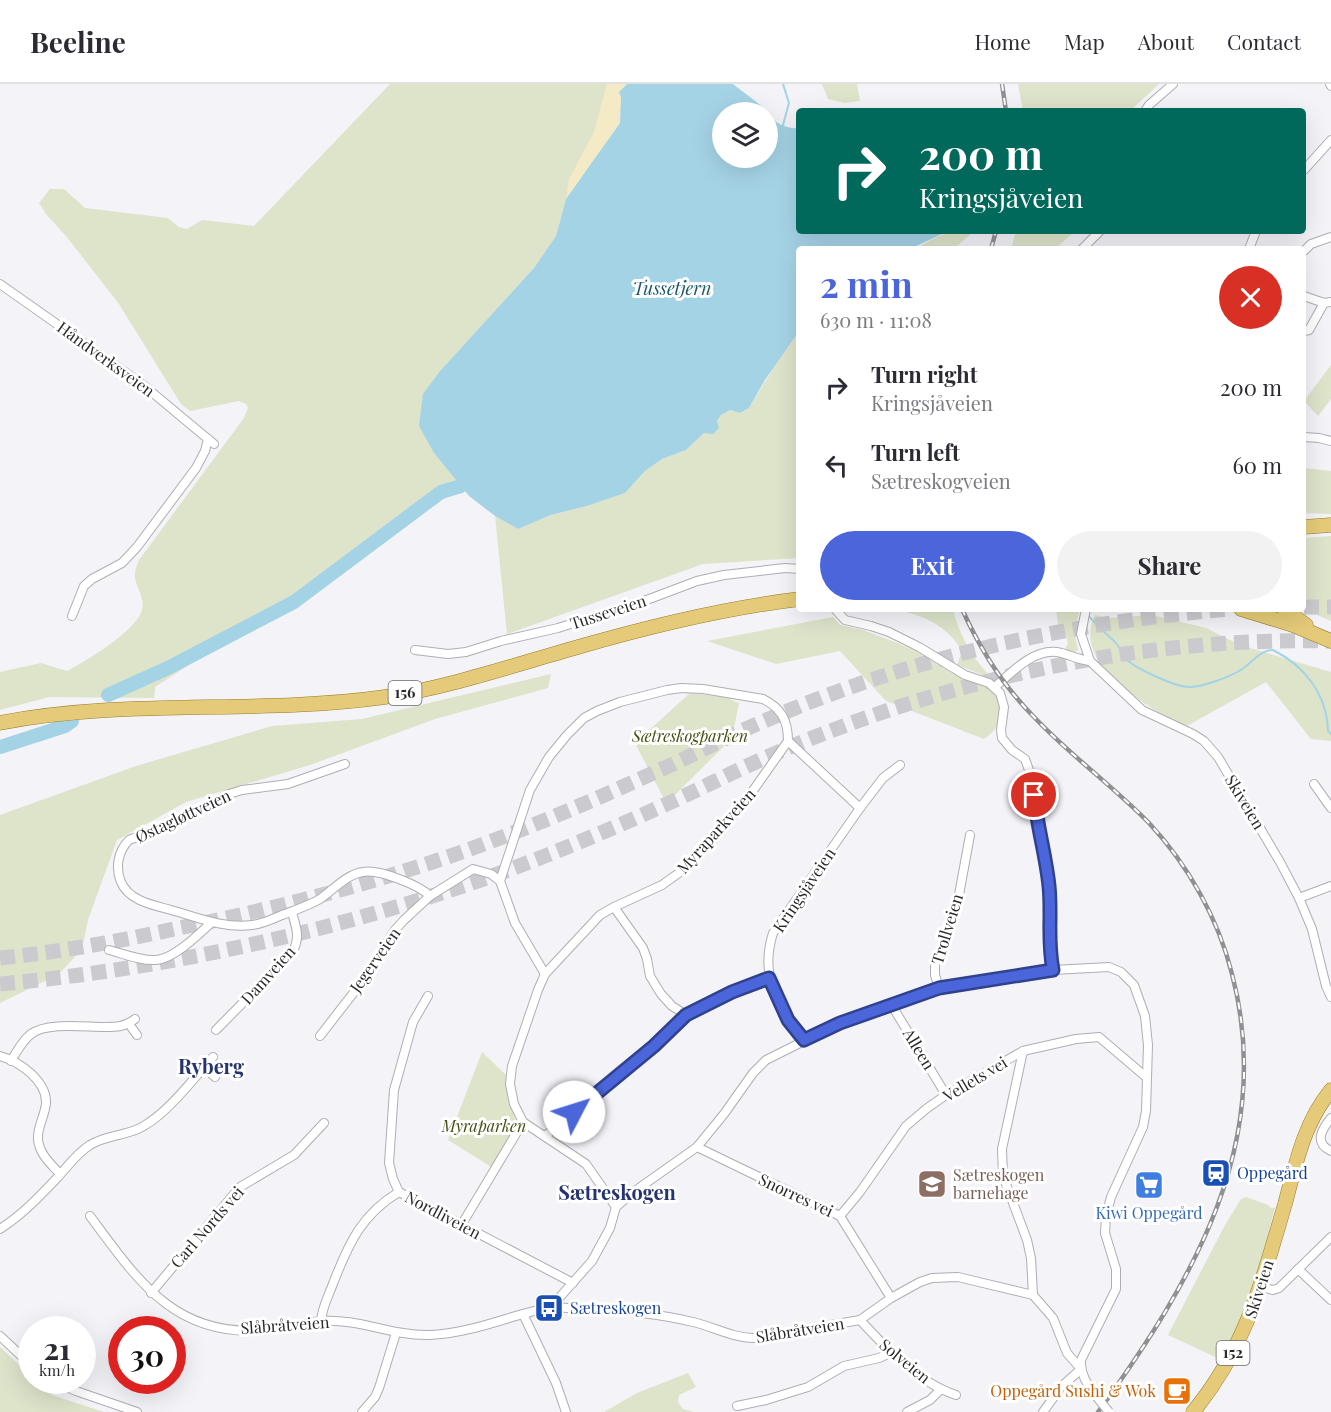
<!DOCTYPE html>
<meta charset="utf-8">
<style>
:root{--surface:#fff;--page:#f2f2f3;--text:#2b2b33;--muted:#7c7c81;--line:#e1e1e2;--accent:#4a66da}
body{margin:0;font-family:"Playfair Display",serif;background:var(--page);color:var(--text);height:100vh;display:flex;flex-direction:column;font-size:22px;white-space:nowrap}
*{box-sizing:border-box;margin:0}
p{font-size:20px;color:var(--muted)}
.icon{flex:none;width:33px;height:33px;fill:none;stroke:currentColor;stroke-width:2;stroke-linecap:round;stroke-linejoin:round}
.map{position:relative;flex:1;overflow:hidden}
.side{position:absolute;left:796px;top:162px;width:510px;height:366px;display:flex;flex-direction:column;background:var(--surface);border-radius:6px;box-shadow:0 6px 24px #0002}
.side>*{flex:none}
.guide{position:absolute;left:796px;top:24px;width:510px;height:126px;border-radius:6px;box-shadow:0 6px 24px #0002;background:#00695c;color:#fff;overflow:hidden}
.controls{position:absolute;left:712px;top:18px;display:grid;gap:12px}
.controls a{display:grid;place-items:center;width:66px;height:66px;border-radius:50%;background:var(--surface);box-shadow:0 6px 24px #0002;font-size:30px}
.speed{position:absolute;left:18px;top:1232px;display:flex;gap:12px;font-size:30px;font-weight:700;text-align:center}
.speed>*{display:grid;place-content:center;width:78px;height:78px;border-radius:50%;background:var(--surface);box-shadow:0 6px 24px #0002;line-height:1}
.speed small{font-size:15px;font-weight:400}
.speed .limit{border:9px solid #d22;background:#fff;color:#111}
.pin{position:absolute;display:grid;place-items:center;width:51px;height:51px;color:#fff;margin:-26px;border:3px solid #fff;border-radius:50%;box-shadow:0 2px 6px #0007}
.me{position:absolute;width:66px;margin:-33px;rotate:50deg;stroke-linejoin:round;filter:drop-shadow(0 0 4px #0008)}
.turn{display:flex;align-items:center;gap:21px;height:126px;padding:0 24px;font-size:27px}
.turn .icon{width:78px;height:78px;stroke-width:2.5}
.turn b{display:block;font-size:42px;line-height:51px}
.round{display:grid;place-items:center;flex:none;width:63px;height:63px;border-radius:32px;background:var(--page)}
.overview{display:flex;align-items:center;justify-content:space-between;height:102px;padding:0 24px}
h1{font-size:36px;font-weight:700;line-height:45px;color:var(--accent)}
.cta{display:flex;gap:12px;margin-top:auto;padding:12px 24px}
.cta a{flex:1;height:69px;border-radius:36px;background:var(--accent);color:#fff;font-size:24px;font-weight:700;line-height:69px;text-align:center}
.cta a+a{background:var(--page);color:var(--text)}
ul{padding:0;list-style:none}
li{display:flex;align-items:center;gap:18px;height:78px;padding:0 24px}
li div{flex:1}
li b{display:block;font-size:22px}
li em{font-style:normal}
header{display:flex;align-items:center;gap:36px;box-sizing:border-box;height:84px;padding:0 30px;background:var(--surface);border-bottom:2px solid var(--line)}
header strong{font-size:28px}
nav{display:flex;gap:33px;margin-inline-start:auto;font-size:21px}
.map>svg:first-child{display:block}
.green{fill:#dde4ca}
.sand{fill:#f4eac5}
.water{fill:#a5d3e6}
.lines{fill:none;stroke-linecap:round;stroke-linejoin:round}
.stream{stroke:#a5d3e6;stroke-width:2}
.river{stroke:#a5d3e6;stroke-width:14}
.highway-tunnel{stroke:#cbcbcf;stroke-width:15;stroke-dasharray:15 8;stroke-linecap:butt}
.street-casing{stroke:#aeaeb3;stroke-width:10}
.primary-casing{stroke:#987c23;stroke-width:15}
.street{stroke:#fff;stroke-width:8}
.primary{stroke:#e5cb79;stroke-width:14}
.rail-casing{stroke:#909093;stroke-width:4.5}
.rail{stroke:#fff;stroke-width:2;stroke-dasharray:7;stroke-linecap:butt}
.street-bridge-casing{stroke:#aeaeb3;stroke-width:10;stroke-linecap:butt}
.street-bridge{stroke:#fff;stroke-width:8}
.route-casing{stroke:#30428e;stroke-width:15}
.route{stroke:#4a66da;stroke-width:10}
.labels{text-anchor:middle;stroke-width:6;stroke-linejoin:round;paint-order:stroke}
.shield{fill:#fff;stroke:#69696a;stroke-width:1.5}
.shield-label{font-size:15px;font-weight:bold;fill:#29292a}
.street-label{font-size:16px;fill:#29292a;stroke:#fff}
.park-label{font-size:16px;font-style:italic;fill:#434f12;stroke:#fff}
.transit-label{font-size:16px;fill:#164399;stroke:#fff;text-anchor:start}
.education-label{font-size:16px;fill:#785e54;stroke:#fff;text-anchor:start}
.shop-label{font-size:16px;fill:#366cbe;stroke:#fff}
.food-label{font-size:16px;fill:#c56008;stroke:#fff;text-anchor:end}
.water-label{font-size:18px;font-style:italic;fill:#1d576b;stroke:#fff}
.quarter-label{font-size:20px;font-weight:bold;fill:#26356e;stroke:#fff}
</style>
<header>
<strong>Beeline</strong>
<nav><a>Home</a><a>Map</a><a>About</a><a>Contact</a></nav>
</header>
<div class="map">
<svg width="1331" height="1328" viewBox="0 0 1331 1328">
<rect width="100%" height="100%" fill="#f3f3f8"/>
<!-- green -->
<g class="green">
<path d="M390 0H627L623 3 601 69 583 90 566 115 556 152 534 184 440 287 434 369 462 403 155 603 154 614 49 613 0 626V588L41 579 67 587C85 578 137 546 142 526 145 514 137 505 135 494 134 488 137 481 139 476L244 334 248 324 246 320 239 317 190 327 181 320 119 220 66 152 46 130 39 119 50 105H64L85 124 168 134 179 143 187 145 202 136 254 142Z"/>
<polygon points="822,0 857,0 860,17 845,19 828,15"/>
<polygon points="1018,0 1159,0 1130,27 1023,27"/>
<path d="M966 147H974L954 165 938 163 915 165C923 161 933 154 942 151 950 148 959 152 966 147Z"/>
<polygon points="1016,147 1075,147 1055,165 1011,165"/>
<polygon points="799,247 799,474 703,480 507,550 495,432 518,445 551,431 587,422 625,409 645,387 662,375 686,366 717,337 721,331 730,326 740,329 749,324 785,265"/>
<polygon points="1331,281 1331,315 1318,332 1304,317"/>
<polygon points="1304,384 1331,387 1331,430 1304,429"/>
<polygon points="1331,452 1331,537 1303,525 1304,454"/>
<path d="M896 525H953C959 550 970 570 987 589L983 591 957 581 962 567C951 548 935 537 913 530 908 528 900 527 896 525Z"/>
<polygon points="1056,525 1080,525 1074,548 1078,566 1072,570 1065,566 1068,559 1066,551 1059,548"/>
<path d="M1095 531 1109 534 1152 531 1206 544 1240 561 1331 588V657L1311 655 1266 598 1185 643C1150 624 1070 581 1095 531Z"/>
<path d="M833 533 840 541 863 546 895 558 917 568 953 590 986 601 997 608C1002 630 1003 642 984 655L886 617 840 567 776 580 707 557Z"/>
<polygon points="551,590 548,604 435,635 310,681 186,718 117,756 88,836 82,865 59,890 0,919 0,731 136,682 272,642 362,635"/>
<polygon points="690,609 731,614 731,616 739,619 732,654 668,718 664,715 635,659"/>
<polygon points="482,968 506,991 508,1017 516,1037 513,1049 493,1084 448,1056"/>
<polygon points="1246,1113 1268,1121 1271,1124 1275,1124 1270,1142 1271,1148 1243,1237 1224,1277 1168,1251 1225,1141 1241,1115"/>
<polygon points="0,1263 31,1292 32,1296 35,1296 52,1311 104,1328 0,1328"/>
<polygon points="688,1289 696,1303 679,1311 678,1318 683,1325 694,1328 604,1328 637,1309"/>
</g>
<!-- sand -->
<polygon class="sand" points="607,0 627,0 623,3 620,39 566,115 569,95 594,48"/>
<!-- water -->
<path class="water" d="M627 0H733L759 20 767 28H723V74H768V30C776 40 787 45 799 44L800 147H948L910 165H800L799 247 765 296 749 324 740 329 730 326 721 331 717 337 719 344 713 350 704 349 686 366 662 375 645 387 625 409 587 422 551 431 518 445 495 432 469 412 434 369 419 342 423 310 440 287 534 184 556 152 566 115 620 39 621 13 619 8Z"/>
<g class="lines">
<!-- stream -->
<g class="stream">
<polyline points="783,41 789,19 783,0"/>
<path d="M1088 531C1096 541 1104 548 1114 557 1120 562 1121 570 1127 576 1137 585 1177 604 1191 603 1204 602 1227 594 1239 587 1250 581 1261 565 1273 566 1305 582 1327 611 1328 647L1331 650"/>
</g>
<!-- river -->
<g class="river">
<polyline points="108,611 168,584 294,518 441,408 461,402"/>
<polyline points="0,663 65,642 72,637"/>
</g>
<!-- highway-tunnel -->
<g class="highway-tunnel">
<polyline points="1304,523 1331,523"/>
<path d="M0 874C60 868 120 857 179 844 274 825 367 801 459 769 524 746 588 719 651 690 688 674 724 654 762 638 909 573 1072 538 1231 525"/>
<path d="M0 900C161 885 322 850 475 798 541 775 605 748 669 719 702 704 735 687 769 672 946 595 1139 553 1331 557"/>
</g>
<!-- street casing -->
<g class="street-casing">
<g id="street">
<polyline points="1330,0 1331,2"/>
<polyline points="1145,27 1149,21 1173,0"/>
<polyline points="1304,86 1331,56"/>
<polyline points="1082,165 1100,147"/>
<polyline points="1249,165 1256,147"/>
<polyline points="1304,167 1311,160 1331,153"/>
<polyline points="0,200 142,300 214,360"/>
<polyline points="1304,212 1324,219 1331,218"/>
<polyline points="1304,247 1309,246 1324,219"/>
<polyline points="1304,353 1319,354 1331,357"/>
<polyline points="835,525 845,536 871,542 889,548 919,563 965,591 989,599 1000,609 1004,623 1001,646 1002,654 1012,666 1025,675 1033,697 1038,744 1050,806 1048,850 1053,886"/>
<polyline points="1086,525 1081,550 1090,577 1142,626 1193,650 1204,657 1218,673 1280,778 1299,814 1312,845 1326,902 1331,913"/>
<polyline points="72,532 84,502 92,495 122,479 137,463 196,384 205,367 208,355"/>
<polyline points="415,566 448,570 466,568 501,557 558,544 652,514 697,497 724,491 785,484 800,485"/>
<path d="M995 603C1012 588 1033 565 1057 568 1069 570 1078 576 1090 577"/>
<path d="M345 680 288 700 242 706 226 711 183 735 129 756C118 767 115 784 121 798 129 817 153 821 171 826 197 833 224 845 252 841 262 840 273 835 282 831 295 826 308 822 320 815 333 806 347 790 363 788 379 785 419 801 430 812"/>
<polyline points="1314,700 1331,724"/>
<polyline points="1299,814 1331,802"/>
<polyline points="614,823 643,864 647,875 650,892 661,910 672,922 686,931"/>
<path d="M109 866C124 870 141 877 156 876 174 875 199 850 212 838"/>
<path d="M545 890 515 839 500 797 530 706 549 673 567 651 584 634 597 627 620 618 667 606 681 604 703 605 763 615C781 624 788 636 788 657L860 724"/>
<polyline points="939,904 935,891 935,881 956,827 970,751"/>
<polyline points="428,912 413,938 394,1006 389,1079 393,1095 399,1108 573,1199"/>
<polyline points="891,920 946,1011"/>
<polyline points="129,940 137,951"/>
<path d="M216 946 292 869C301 853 296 844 292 828"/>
<polyline points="320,952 365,894 395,846 404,836 430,812 473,785 491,790 500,797"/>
<path d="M804 956C778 922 759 893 773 849L860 724 883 694 900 681"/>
<polyline points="1023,967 1002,1065 1003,1092 1027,1156 1031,1174 1033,1211 1053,1234 1067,1269 1081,1285"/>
<path d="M0 972C19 977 47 997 46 1019 45 1032 37 1043 38 1055 39 1070 51 1080 60 1090"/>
<path d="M11 977C17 967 22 957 31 950 47 938 84 943 104 943 116 943 125 943 135 935"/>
<polyline points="204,983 215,993"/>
<path d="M1331 1034C1321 1046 1314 1059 1331 1067"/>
<polyline points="545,1052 654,961 686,931 732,908 769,894"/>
<polyline points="697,1063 840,1132 891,1214"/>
<polyline points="616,1123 586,1080 523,1038 514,1020 510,1000 512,982 538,906 545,890 600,831 614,823 662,801 690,781 722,746 752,708 788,657"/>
<path d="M90 1132C138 1197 176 1255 267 1246 285 1244 303 1239 321 1237 358 1234 392 1252 429 1251 456 1250 483 1242 509 1234 523 1230 539 1225 553 1223 562 1223 572 1225 581 1225 619 1226 656 1229 693 1238 714 1243 733 1254 754 1254L860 1236 891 1214 920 1198 932 1194 958 1193 1033 1211"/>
<polyline points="840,1132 860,1108 906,1042 926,1025 946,1011 1023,967 1076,955 1099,953 1146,993"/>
<polyline points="462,1140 523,1038"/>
<path d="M0 1145C22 1131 40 1112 58 1093 68 1082 77 1069 90 1061 105 1051 126 1052 142 1043 168 1029 193 995 213 973"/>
<polyline points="1298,1185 1331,1216"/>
<polyline points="1261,1203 1273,1206 1279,1204 1331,1153"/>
<polyline points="151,1209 240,1103 294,1071 324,1039"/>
<path d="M554 1223 559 1214 592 1177 610 1144 616 1123 632 1109 697 1063 724 1030 753 989 766 976 840 939 939 904 1053 886 1109 883 1121 888 1134 901 1145 932 1148 961 1146 1027 1143 1043 1111 1113 1106 1132 1105 1149 1116 1185V1205L1081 1276C1080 1290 1087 1300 1096 1312"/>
<polyline points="523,1230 556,1299 566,1328"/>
<path d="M860 1236C886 1264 919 1299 956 1311"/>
<path d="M321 1237C322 1223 329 1211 334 1197 349 1159 362 1130 399 1108"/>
<polyline points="0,1252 32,1282"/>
<polyline points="52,1296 76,1307 137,1328"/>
<polyline points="737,1322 766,1316 808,1303 844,1282 879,1274 890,1269"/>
<polyline points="362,1328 375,1313 379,1304 396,1249"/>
<polyline points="907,1328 930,1316 940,1306"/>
<polyline points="1043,1328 1061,1303 1081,1285"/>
</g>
</g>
<!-- primary casing -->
<g class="primary-casing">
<g id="primary">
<polyline points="1304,443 1331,441"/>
<polyline points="1241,525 1293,541 1331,557"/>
<polyline points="1284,525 1306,541"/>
<path d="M0 639C127 614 257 631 385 613 450 603 514 581 578 563 651 542 724 524 800 515"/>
<path d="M1193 1328C1246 1264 1262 1198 1285 1120 1296 1079 1304 1039 1331 1006"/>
</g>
</g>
<!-- street -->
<use href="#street" class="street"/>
<!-- primary -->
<use href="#primary" class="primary"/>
<!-- rail casing -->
<g class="rail-casing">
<g id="rail">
<polyline points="1002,0 1006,27"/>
<polyline points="991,165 996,147"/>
<path d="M962 525C980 565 1004 603 1035 634 1071 672 1113 702 1149 739 1188 781 1218 834 1232 890 1276 1057 1193 1197 1098 1328"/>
</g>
</g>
<!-- rail -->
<use href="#rail" class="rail"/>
<!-- street-bridge casing -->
<g class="street-bridge-casing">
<polyline id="street-bridge" points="1096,1312 1109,1328"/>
</g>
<!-- street-bridge -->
<use href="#street-bridge" class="street-bridge"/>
</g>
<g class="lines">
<!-- route casing -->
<g class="route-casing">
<path id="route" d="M574 1028 654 962 686 931 732 908 769 894 788 936 804 956 840 939 939 904 1053 886C1047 856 1052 831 1049 802 1046 772 1037 742 1034 711"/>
</g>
<!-- route -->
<use href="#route" class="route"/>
</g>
<!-- icons -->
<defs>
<g id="station-square" transform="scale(1.5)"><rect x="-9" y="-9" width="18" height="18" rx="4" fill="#1a4fb4" stroke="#fff"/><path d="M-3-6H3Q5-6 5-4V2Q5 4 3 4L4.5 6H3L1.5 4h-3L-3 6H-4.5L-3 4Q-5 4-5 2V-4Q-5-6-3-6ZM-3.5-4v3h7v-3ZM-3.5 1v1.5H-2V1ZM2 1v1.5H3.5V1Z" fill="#fff"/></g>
<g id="school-square" transform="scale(1.5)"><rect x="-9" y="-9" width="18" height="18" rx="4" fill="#8d6e63" stroke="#fff"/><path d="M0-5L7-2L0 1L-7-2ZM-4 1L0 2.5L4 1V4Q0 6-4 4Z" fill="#fff"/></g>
<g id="supermarket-square" transform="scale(1.5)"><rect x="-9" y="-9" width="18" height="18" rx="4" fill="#3f7fe0" stroke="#fff"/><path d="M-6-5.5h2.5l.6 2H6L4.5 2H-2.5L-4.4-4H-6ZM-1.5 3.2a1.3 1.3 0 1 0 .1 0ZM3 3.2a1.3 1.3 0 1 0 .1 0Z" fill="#fff"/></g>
<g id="bus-square" transform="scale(1.5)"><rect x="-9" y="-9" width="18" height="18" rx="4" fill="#1a4fb4" stroke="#fff"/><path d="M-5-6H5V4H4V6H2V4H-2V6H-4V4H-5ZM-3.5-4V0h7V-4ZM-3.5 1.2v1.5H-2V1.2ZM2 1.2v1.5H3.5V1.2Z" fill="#fff"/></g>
<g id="cafe-square" transform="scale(1.5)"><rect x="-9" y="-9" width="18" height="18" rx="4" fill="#e8710a" stroke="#fff"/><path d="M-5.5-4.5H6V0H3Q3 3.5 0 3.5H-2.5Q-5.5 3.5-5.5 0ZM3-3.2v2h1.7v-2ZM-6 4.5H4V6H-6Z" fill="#fff"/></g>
</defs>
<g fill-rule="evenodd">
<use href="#station-square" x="1216" y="1089"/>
<use href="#school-square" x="932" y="1100"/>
<use href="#supermarket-square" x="1149" y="1101"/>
<use href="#bus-square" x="549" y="1224"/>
<use href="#cafe-square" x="1177" y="1307"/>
</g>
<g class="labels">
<!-- shield labels -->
<g class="shield">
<rect x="388.5" y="597" width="33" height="24" rx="4.5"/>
<rect x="1216.5" y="1257" width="33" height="24" rx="4.5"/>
</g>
<g class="shield-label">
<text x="405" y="614">156</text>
<text x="1233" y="1274">152</text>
</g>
<!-- street labels -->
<g class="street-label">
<text transform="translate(106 275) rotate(36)" y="6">Håndverksveien</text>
<text transform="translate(608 528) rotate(-18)" y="6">Tusseveien</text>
<text transform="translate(1245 718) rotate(59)" y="6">Skiveien</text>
<text transform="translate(183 732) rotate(-25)" y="6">Østagløttveien</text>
<text transform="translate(716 747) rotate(-48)" y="6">Myraparkveien</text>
<text transform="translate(804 806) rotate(-56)" y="6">Kringsjåveien</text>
<text transform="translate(947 845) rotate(-73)" y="6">Trollveien</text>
<text transform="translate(375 876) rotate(-55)" y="6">Jegerveien</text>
<text transform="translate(268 891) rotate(-48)" y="6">Damveien</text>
<text transform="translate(919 965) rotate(59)" y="6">Alleen</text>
<text transform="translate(975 995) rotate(-31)" y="6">Vellets vei</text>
<text transform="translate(796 1111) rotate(25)" y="6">Snorres vei</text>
<text transform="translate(443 1131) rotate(28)" y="6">Nordliveien</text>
<text transform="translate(207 1143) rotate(-49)" y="6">Carl Nords vei</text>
<text transform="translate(1259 1205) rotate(-72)" y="6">Skiveien</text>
<text transform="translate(285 1241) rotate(-4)" y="6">Slåbråtveien</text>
<text transform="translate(800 1246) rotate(-9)" y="6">Slåbråtveien</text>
<text transform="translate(905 1277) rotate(39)" y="6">Solveien</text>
</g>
<!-- park labels -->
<g class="park-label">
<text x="690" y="658">Sætreskogparken</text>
<text x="484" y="1048">Myraparken</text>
</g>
<!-- transit labels -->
<g class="transit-label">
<text x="1237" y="1095">Oppegård</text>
<text x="570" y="1230">Sætreskogen</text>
</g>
<!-- education labels -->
<g class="education-label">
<text x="953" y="1097">Sætreskogen<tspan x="953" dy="18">barnehage</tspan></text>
</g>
<!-- shop labels -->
<g class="shop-label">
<text x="1149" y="1135">Kiwi Oppegård</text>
</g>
<!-- food labels -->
<g class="food-label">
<text x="1156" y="1313">Oppegård Sushi &amp; Wok</text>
</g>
<!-- water labels -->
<g class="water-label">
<text x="672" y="211">Tussetjern</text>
</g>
<!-- quarter labels -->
<g class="quarter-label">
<text x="211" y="990">Ryberg</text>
<text x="617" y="1116">Sætreskogen</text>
</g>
</g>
</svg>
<div class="controls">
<a><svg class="icon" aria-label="layers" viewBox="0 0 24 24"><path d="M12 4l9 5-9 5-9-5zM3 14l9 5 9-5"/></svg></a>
</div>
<div class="speed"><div>21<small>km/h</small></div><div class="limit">30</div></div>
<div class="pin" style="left:1034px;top:711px;background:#d93025"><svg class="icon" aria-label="arrive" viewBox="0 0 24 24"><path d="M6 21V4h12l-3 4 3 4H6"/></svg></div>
<svg class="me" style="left:574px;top:1028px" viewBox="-20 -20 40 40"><circle r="19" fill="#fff"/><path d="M0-13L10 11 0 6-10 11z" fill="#4a66da"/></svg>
<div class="guide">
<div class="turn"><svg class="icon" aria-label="right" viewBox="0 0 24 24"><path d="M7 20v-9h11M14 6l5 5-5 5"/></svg><div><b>200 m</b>Kringsjåveien</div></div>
</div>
<section class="side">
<div class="overview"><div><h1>2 min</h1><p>630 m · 11:08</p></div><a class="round" style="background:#d93025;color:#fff"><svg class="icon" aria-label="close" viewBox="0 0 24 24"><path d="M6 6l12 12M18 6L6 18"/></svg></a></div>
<ul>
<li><svg class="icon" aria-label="right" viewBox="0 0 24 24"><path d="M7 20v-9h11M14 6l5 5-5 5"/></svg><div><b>Turn right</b><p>Kringsjåveien</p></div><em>200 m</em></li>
<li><svg class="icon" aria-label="left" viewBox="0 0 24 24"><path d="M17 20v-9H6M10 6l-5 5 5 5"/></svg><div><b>Turn left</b><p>Sætreskogveien</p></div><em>60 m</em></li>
</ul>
<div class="cta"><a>Exit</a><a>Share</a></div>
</section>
</div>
